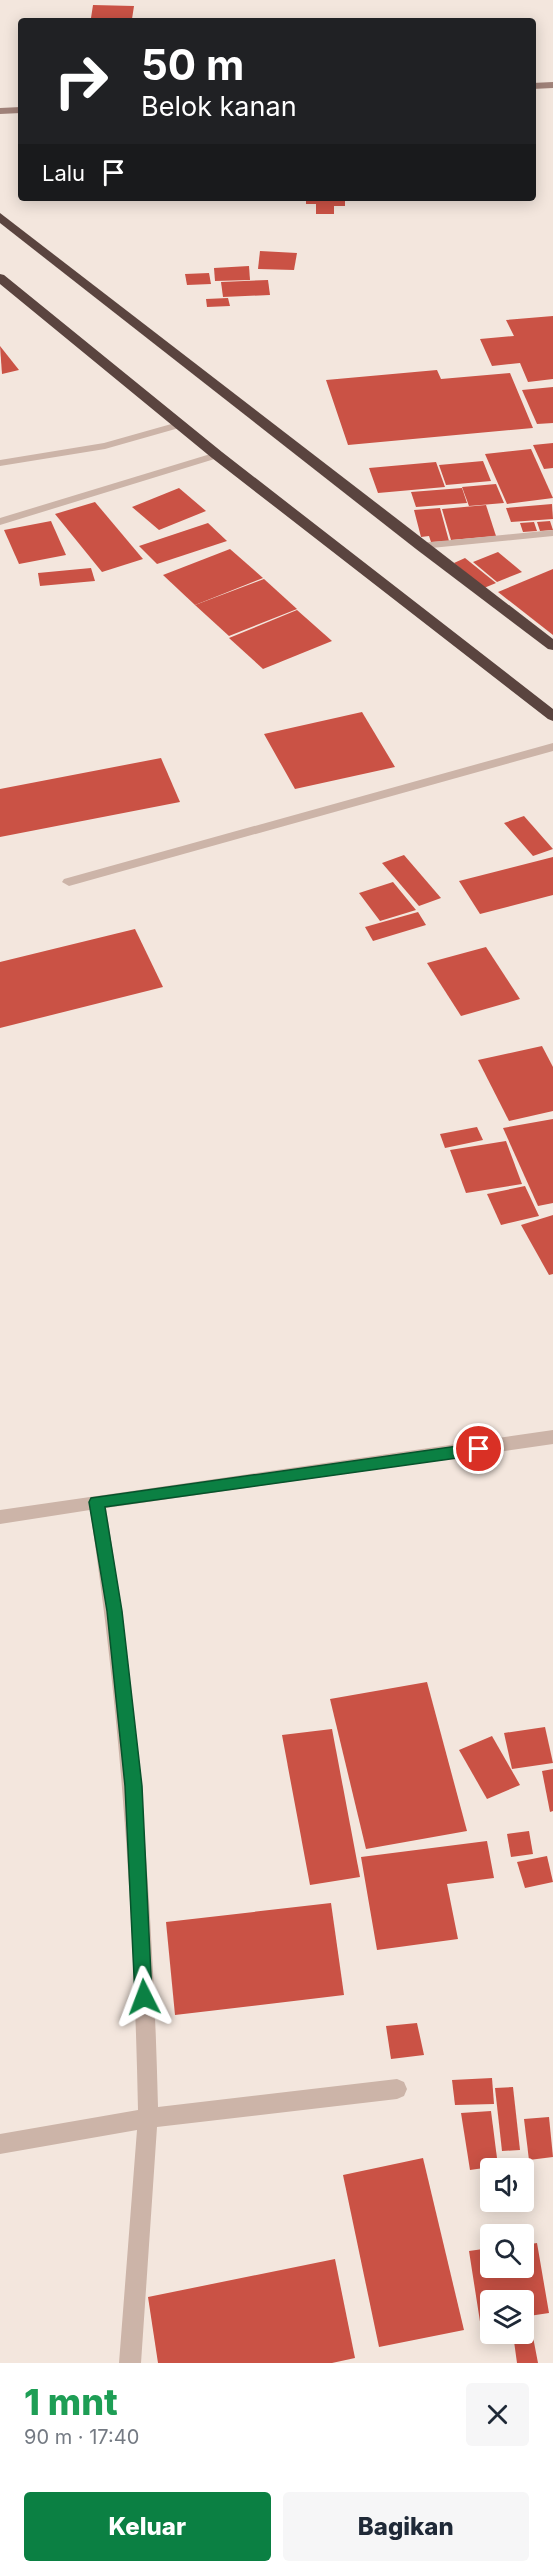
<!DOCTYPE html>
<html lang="id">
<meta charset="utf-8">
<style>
:root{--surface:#fff;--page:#f6f6f7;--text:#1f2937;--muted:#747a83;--accent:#0b8043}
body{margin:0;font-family:Inter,sans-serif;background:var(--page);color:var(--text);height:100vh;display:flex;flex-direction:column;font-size:22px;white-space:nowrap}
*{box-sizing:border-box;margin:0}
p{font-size:20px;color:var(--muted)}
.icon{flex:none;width:33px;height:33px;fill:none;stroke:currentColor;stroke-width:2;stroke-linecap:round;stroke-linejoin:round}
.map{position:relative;height:2363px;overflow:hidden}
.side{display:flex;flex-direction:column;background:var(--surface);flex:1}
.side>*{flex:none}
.top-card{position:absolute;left:18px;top:18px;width:518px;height:183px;border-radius:6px;box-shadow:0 3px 15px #0003;background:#202124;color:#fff;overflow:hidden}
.buttons{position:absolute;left:480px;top:2158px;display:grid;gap:12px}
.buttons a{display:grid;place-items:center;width:54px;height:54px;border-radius:6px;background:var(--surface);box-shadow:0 3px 15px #0003;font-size:30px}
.pin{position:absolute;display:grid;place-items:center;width:51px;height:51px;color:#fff;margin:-26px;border:3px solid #fff;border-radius:50%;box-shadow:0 2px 6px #0007}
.me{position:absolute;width:66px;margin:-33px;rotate:357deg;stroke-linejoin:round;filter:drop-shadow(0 0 4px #0008)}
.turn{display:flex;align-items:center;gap:21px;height:126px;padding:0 24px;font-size:27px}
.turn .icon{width:78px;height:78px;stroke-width:2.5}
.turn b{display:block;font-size:42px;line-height:51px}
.then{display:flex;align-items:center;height:57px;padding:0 24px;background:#0003;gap:12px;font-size:22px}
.round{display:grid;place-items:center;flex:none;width:63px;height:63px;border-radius:6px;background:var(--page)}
.overview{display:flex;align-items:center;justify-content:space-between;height:102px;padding:0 24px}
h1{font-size:36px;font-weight:800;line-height:45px;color:#1e9e55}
.cta{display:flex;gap:12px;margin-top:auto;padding:12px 24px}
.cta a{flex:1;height:69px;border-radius:6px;background:var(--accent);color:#fff;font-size:24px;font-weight:800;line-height:69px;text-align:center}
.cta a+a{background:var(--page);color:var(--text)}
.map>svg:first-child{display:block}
.building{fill:#ca5245}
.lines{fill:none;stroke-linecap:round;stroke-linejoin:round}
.street{fill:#ccb4a8;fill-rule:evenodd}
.secondary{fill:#a08279;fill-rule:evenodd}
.highway{fill:#5a443f;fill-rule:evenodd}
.route{fill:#0b8043;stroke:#07532c;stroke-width:1.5}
</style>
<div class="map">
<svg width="553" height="2363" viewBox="0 0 553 2363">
<rect width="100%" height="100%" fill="#f3e6dd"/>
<!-- building -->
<g class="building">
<polygon points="93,5 134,6 132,19 91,18"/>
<polygon points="306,198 345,198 345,206 334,206 334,214 316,214 316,204 306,204"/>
<polygon points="260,251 297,253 294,270 258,269"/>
<polygon points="249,266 250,280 215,281 214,268"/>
<polygon points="209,273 211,284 187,285 185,274"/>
<polygon points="268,280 270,295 223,297 221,282"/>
<polygon points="228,298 230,306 207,307 206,299"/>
<polygon points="553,316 553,379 528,382 520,363 492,366 480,339 514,336 506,320"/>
<polygon points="0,346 19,370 2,374"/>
<polygon points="437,370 441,379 510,373 533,428 348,445 326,380"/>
<polygon points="553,387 553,423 537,424 522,390"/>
<polygon points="553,443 553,468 544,469 533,445"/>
<polygon points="531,449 553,498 507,504 485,454"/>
<polygon points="483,461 491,481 446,485 439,465"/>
<polygon points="436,462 445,487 378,493 369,468"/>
<polygon points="496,484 504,503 469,506 462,487"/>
<polygon points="179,488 206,511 159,530 132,507"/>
<polygon points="462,488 467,503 416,507 411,492"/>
<polygon points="95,502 143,559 102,572 55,514"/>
<polygon points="552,504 553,519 511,522 506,508"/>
<polygon points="486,505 496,536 451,540 442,509"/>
<polygon points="440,508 449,541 431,542 429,536 421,537 414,510"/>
<polygon points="51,521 66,555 19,564 4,530"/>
<polygon points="550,521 553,530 540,531 537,522"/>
<polygon points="534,522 537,531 523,532 520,523"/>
<polygon points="208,523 227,541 157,564 139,546"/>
<polygon points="230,549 263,578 195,605 163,575"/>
<polygon points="498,552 522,572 497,582 473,562"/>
<polygon points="465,558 496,583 484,588 454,563"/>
<polygon points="91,568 95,581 40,586 38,573"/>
<polygon points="553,569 553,635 498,592"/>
<polygon points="264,579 297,609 229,636 195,605"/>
<polygon points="297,610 332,641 263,669 229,638"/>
<polygon points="362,712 395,767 295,789 264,734"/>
<polygon points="161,758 180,802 0,837 0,789"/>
<polygon points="524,816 553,849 533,856 504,823"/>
<polygon points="404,855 441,898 419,906 382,863"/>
<polygon points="553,857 553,895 480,914 459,881"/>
<polygon points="393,882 416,910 380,921 359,893"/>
<polygon points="418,912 426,925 373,941 365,927"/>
<polygon points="135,929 163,987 0,1028 0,962"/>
<polygon points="486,947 520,999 461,1016 427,963"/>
<polygon points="542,1046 553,1067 553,1111 509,1121 478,1060"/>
<polygon points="553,1119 553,1203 538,1206 503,1128"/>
<polygon points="477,1127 483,1140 445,1148 440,1134"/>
<polygon points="506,1141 522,1184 466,1193 450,1150"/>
<polygon points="525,1186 539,1216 501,1225 487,1194"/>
<polygon points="553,1215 553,1274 549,1275 521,1225"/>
<polygon points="427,1682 467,1831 366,1849 330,1699"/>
<polygon points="545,1727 553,1763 512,1769 504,1733"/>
<polygon points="332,1729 360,1877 310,1885 282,1735"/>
<polygon points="492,1736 520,1785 487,1799 459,1750"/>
<polygon points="553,1769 553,1811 550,1812 542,1771"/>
<polygon points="529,1831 533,1854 511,1857 507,1834"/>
<polygon points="487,1841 494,1878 447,1884 458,1939 377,1950 361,1857"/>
<polygon points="547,1856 553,1882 525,1888 517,1862"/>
<polygon points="331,1903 344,1995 175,2015 166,1922"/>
<polygon points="417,2023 424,2055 391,2059 386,2026"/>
<polygon points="492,2078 494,2104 455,2105 452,2080"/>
<polygon points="513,2087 520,2150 502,2151 495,2088"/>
<polygon points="491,2111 498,2166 470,2170 461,2113"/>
<polygon points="549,2117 553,2157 529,2160 524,2119"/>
<polygon points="423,2158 464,2330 379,2347 343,2175"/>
<polygon points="537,2243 549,2313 529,2316 538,2363 517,2363 513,2334 524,2334 524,2301 490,2301 490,2327 481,2328 469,2251 490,2248 490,2268 524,2268 524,2245"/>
<polygon points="335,2259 355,2358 332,2363 158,2363 148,2297"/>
</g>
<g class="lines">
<!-- street -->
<g class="street">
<polygon points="182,421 187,424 186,426 105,449 0,466 0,460 104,443"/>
<polygon points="217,452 223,455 221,457 0,525 0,518"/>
<polygon points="553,530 553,536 421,549 415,546 421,543"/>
<polygon points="553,743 553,751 69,886 62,882 64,879"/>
<path d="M553 1430V1444L106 1508C138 1706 153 1906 158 2107L397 2079 404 2082 407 2089 404 2096 397 2099 157 2127 141 2363H119L137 2130 0 2154V2134L138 2110C134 1909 120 1709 90 1510L0 1524V1510Z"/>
</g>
<!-- secondary -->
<g class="secondary">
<polygon points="553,82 553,88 532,89 532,83"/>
<polygon points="21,107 21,113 0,114 0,108"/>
</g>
<!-- highway -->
<g class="highway">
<polygon points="0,213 553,639 553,650 548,649 416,549 0,223"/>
<polygon points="0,274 4,275 222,452 553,709 553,721 548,719 212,458 0,284"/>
</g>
</g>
<!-- route -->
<polygon class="route" points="479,1443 484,1445 487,1449 484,1453 479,1455 105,1507 122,1611 142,1786 152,1997 150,2003 144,2005 137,2003 135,1997 125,1786 107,1611 89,1502 91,1498"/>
</svg>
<div class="buttons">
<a><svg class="icon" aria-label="sound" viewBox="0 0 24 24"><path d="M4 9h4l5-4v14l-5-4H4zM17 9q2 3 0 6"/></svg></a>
<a><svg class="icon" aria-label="search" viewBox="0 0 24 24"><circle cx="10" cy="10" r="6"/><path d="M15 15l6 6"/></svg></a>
<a><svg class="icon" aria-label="layers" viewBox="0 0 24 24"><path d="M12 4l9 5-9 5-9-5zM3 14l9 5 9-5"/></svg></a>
</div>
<div class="pin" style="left:479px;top:1449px;background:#d93025"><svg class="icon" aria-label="arrive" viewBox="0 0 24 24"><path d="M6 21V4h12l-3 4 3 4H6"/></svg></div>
<svg class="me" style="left:144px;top:1997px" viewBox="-20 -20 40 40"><path d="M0-17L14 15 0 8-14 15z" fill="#0b8043" stroke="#fff" stroke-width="4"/></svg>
<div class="top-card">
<div class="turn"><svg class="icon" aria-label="right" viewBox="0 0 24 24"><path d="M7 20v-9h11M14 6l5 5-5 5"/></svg><div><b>50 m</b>Belok kanan</div></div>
<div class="then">Lalu<svg class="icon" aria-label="arrive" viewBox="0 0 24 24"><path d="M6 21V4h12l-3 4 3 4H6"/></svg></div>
</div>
</div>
<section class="side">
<div class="overview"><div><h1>1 mnt</h1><p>90 m · 17:40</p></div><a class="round"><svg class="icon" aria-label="close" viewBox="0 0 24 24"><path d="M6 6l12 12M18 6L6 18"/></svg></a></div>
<div class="cta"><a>Keluar</a><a>Bagikan</a></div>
</section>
